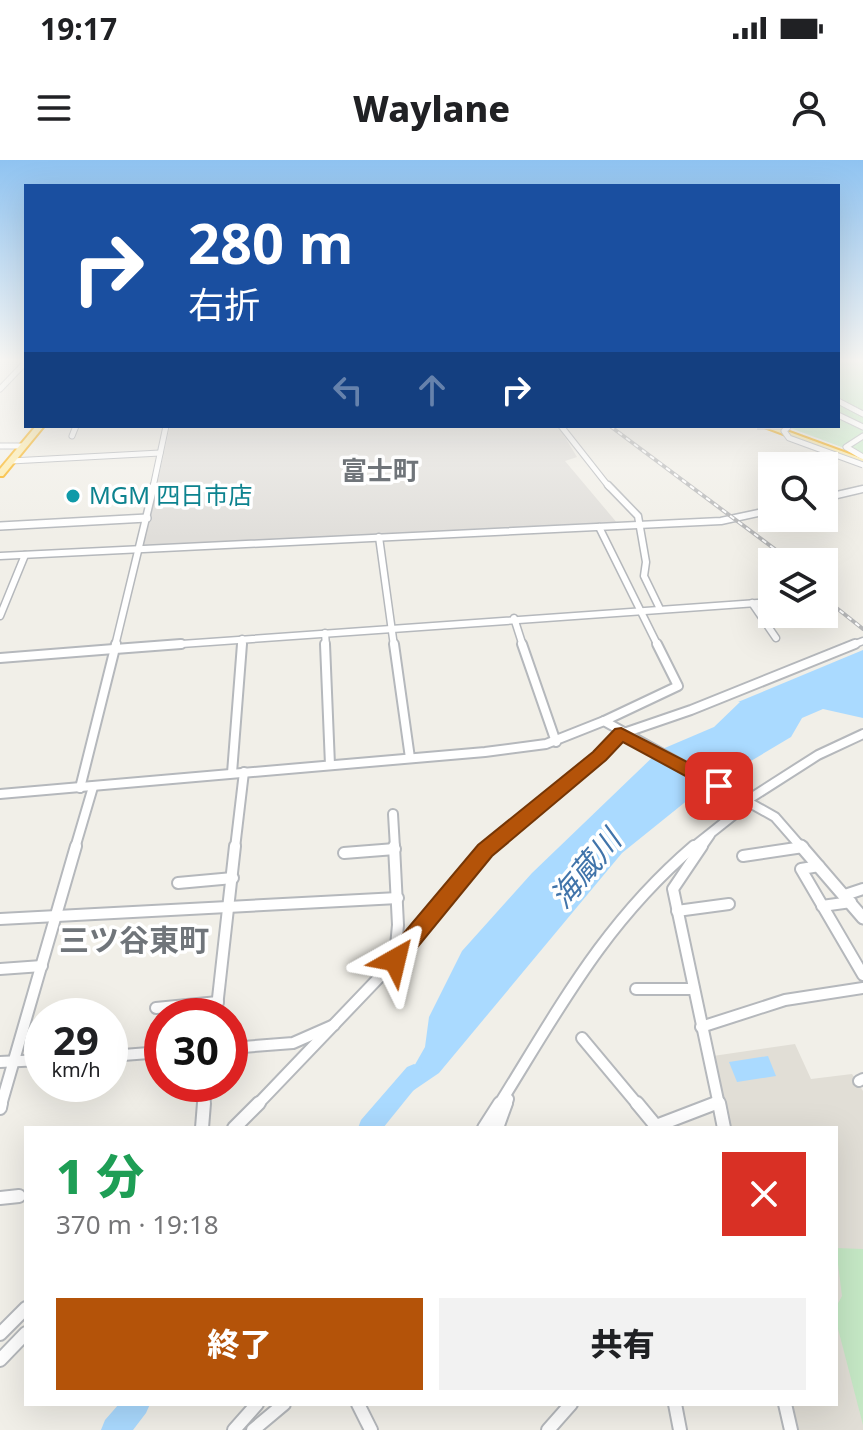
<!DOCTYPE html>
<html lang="ja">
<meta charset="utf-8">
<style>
:root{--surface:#fff;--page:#f2f2f2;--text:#202124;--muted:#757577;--accent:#b45309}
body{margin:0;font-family:"Noto Sans","Noto Sans JP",sans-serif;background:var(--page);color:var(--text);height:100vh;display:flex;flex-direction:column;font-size:30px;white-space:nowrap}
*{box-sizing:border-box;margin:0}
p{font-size:26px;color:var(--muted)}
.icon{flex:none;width:44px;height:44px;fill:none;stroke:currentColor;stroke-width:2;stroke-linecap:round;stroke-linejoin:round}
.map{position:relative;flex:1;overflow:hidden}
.side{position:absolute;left:24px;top:966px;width:814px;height:280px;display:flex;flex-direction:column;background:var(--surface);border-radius:0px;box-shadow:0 8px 32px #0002}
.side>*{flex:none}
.hud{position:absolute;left:24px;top:24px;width:816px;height:244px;border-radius:0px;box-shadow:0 8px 32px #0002;background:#1a4fa0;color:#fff;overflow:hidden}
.fabs{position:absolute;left:758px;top:292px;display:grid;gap:16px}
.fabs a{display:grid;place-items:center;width:80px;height:80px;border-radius:0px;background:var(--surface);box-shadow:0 8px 32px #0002;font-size:40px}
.speed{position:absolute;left:24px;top:838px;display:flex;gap:16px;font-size:40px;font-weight:700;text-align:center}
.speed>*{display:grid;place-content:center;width:104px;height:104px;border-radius:50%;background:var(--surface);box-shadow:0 8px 32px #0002;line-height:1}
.speed small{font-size:20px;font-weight:400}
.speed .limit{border:12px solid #d22;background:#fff;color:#111}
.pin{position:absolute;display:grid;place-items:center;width:68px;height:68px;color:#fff;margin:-34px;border-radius:16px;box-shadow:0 4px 12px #0006}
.me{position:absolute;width:88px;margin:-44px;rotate:37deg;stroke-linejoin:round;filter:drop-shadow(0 0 6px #0008)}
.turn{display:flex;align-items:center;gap:28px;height:168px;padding:0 32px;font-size:36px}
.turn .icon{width:104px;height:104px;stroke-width:2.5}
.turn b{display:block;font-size:56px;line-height:68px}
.lanes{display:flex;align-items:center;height:76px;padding:0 32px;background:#0003;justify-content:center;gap:40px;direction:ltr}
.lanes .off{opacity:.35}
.round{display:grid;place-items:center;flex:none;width:84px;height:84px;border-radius:0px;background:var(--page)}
.summary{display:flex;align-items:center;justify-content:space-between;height:136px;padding:0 32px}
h1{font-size:48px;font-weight:800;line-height:60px;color:#1e9e55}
.action{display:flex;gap:16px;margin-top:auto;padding:16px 32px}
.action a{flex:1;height:92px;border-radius:0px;background:var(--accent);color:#fff;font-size:32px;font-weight:800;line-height:92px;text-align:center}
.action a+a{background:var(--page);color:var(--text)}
.status{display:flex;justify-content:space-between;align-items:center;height:56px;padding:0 40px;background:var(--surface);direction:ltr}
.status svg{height:22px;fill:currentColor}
header{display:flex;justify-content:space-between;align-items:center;height:104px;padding:0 32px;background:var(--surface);font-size:36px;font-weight:800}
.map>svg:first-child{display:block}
.industrial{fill:#e0deda}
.education{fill:#e1ded6}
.green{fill:#c5e8c5}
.water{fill:#aadaff}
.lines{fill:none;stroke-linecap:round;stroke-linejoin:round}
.river{fill:#aadaff;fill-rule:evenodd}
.minor-far4-casing{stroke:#b5b8bc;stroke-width:7}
.minor-far3-casing{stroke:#b5b8bc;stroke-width:9}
.minor-far2-casing{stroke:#b5b8bc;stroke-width:12}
.minor-far1-casing{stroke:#b5b8bc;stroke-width:14}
.minor-casing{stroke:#b5b8bc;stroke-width:16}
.tertiary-far2-casing{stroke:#b5b8bc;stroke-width:10}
.tertiary-far1-casing{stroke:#b5b8bc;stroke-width:12}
.tertiary-casing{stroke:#b5b8bc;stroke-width:15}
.trunk-casing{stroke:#f9ab00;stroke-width:4}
.minor-far4{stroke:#fff;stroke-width:5}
.minor-far3{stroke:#fff;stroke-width:6}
.minor-far2{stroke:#fff;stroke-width:8}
.minor-far1{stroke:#fff;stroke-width:10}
.minor{stroke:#fff;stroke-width:12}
.tertiary-far2{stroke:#fff;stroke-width:7}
.tertiary-far1{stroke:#fff;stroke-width:8}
.tertiary{stroke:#fff;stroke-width:11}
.trunk{fill:#feeaa1;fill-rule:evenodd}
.rail-casing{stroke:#b6b7b8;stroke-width:4}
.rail{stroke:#fff;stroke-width:2;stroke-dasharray:5;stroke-linecap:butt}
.minor-bridge-casing{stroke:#b5b8bc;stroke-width:7;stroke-linecap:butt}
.minor-bridge{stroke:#fff;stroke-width:5}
.route{fill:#b45309;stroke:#753606;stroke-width:2}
.culture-dot{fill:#0f9aa8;stroke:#fff;stroke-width:3}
.labels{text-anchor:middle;stroke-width:7;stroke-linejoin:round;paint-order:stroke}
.far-culture-label{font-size:24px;fill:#0d838f;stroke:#fff;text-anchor:start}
.far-neighbourhood-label{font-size:26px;font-weight:bold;fill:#70757a;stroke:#fff}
.water-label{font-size:30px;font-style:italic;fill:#4174aa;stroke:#fff}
.neighbourhood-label{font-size:30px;font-weight:bold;fill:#70757a;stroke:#fff}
</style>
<div class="status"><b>19:17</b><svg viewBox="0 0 49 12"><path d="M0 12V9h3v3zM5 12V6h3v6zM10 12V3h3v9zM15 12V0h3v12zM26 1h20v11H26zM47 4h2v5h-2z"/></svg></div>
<header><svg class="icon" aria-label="menu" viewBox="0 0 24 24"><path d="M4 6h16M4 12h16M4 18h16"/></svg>Waylane<svg class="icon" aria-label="person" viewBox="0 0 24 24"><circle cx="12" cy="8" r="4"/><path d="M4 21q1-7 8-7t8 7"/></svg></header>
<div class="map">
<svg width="863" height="1270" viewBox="0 0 863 1270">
<rect width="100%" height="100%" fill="#f1efe8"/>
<!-- industrial -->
<polygon class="industrial" points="170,266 558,266 577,297 565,301 618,364 143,387"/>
<!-- education -->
<polygon class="education" points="795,884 811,919 852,914 863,931 863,1270 798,1270 792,1244 836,1244 836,968 729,968 713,896"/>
<!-- green -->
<g class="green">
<polygon points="838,201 863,201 863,295 785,266 838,266"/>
<polygon points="836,1088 863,1089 863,1265 836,1161 836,1147 842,1136"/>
</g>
<!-- water -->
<g class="water">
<polygon points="863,490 863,558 823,549 802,558 791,577 694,635 622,693 439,913 392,945 425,887 429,857 462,791 532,713 660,590 714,567 740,542 738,542"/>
<polygon points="768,896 776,916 737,922 729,902"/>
</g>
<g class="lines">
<!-- river -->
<g class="river">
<polygon points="414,904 421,907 424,914 421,921 383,968 358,968 361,960 407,907"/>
<polygon points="119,1244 150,1244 146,1253 133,1270 101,1270 105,1260"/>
</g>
<!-- minor-far4 casing -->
<g class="minor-far4-casing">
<g id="minor-far4">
<polyline points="0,229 26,202"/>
<polyline points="838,241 863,254"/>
<polyline points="838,255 863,267"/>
<polyline points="561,266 609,327"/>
<polyline points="72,276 76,266"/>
<polyline points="863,276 846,287 863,297"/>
<polyline points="0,286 23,286"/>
<polyline points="11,301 160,293"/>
<polyline points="153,327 166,266"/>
</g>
</g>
<!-- minor-far3 casing -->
<g class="minor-far3-casing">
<g id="minor-far3">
<polyline points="608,325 638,356 646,402 644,416 660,449"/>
<polyline points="824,338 863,329"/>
<polyline points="599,367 658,486"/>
<polyline points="379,377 394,486"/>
<polyline points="0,396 721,361 772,350"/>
<polyline points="752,443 776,478"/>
<polyline points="0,456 25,395"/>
<polyline points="514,458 523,486"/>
<polyline points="325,473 326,486"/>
<polyline points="115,486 154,325"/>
<polyline points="153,486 772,442"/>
<polyline points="241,486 242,479"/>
<polyline points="850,486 863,481"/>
</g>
</g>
<!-- minor-far2 casing -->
<g class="minor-far2-casing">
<g id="minor-far2">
<polyline points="325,484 330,605"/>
<polyline points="394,484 410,598"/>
<polyline points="522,484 556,582"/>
<polyline points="115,489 181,484"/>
<polyline points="0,498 114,489"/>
<polyline points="604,561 678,526 657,484"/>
<polyline points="232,613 242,484"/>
<polyline points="80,628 116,484"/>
<polyline points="746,641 818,595 863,574"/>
<polyline points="393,654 395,688"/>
<polyline points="75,688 93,627"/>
<polyline points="235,688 244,612"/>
<polyline points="488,688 600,596 621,574 691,550 855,484"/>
<polyline points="692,688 750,642"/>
<polyline points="701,688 710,675"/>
<polyline points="794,688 803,687"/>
</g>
</g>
<!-- minor-far1 casing -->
<g class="minor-far1-casing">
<g id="minor-far1">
<polyline points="394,686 398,765 395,797"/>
<polyline points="702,686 673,729 719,945"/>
<polyline points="344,693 395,689"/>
<polyline points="743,696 803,687"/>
<polyline points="819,706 801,709 863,815"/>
<polyline points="178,723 233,718"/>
<polyline points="845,735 863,729"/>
<polyline points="822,746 851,742"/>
<polyline points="677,751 729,744"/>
<polyline points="0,759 398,738"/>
<polyline points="0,809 42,806"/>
<polyline points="636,829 694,829"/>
<polyline points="156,848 218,842"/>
<polyline points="216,856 235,686"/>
<polyline points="701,867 785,840 863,828"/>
<polyline points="582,878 638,945"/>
<polyline points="230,888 293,883 334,865"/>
<polyline points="110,896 162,892"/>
<polyline points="0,902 42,900"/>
<polyline points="859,921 863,919"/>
<polyline points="1,945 76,686"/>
<polyline points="204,945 206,924"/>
<polyline points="257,945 391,805 491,686"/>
<path d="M499 945C560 847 604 763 694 686"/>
<polyline points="506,945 508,939"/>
<polyline points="711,945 719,942"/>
</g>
</g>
<!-- minor casing -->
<g class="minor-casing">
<g id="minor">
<polyline points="637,943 656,966 716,943"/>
<polyline points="719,943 724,968"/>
<polyline points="0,948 1,943"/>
<polyline points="202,968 204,943"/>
<polyline points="234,968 259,943"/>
<polyline points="484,968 500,943"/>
<polyline points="497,968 506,943"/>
<polyline points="0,1038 19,1036"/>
<polyline points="0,1174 26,1148"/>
<polyline points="0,1200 26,1173"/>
<polyline points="358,1244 371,1270"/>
<polyline points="675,1244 680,1270"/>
<polyline points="785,1244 791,1270"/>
<polyline points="234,1270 257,1244"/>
<polyline points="253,1270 284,1244"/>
<polyline points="548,1270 571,1244"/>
</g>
</g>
<!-- tertiary-far2 casing -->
<g class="tertiary-far2-casing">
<polyline id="tertiary-far2" points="0,366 147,358"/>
</g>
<!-- tertiary-far1 casing -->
<g class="tertiary-far1-casing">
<polyline id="tertiary-far1" points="0,634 485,592 546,584 604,561 775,657 802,688"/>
</g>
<!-- tertiary casing -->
<g class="tertiary-casing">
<polyline id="tertiary" points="801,686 863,758"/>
</g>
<!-- trunk casing -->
<g class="trunk-casing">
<g id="trunk">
<polygon points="36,266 44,266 3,316 0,316 0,309"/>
<polygon points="762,266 773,266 863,299 863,304"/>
</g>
</g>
<!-- minor-far4 -->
<use href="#minor-far4" class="minor-far4"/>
<!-- minor-far3 -->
<use href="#minor-far3" class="minor-far3"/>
<!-- minor-far2 -->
<use href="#minor-far2" class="minor-far2"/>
<!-- minor-far1 -->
<use href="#minor-far1" class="minor-far1"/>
<!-- minor -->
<use href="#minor" class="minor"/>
<!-- tertiary-far2 -->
<use href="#tertiary-far2" class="tertiary-far2"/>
<!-- tertiary-far1 -->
<use href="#tertiary-far1" class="tertiary-far1"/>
<!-- tertiary -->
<use href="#tertiary" class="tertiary"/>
<!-- trunk -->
<use href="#trunk" class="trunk"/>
<!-- rail casing -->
<g class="rail-casing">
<g id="rail">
<polyline points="610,266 792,402"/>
<polyline points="824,438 863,469"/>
</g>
</g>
<!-- rail -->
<use href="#rail" class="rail"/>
<!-- minor-bridge casing -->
<g class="minor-bridge-casing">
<g id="minor-bridge">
<polyline points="757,266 781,266"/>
<polyline points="789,266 784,271 789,278 863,305"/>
</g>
</g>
<!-- minor-bridge -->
<use href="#minor-bridge" class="minor-bridge"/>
</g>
<!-- sky -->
<linearGradient id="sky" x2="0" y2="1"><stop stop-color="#8fc3f1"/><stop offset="0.53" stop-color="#f9f8f5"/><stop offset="1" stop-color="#f9f8f5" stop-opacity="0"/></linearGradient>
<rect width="863" height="378" fill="url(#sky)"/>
<!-- route -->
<polygon class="route" points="621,568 726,622 728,626 726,631 713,631 623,582 606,600 492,696 402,806 395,809 387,806 384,800 387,793 478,685 593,592 615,569"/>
<!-- markers -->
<circle class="culture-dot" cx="73" cy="336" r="8"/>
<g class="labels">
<!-- far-culture labels -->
<g class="far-culture-label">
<text x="89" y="344">MGM 四日市店</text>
</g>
<!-- far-neighbourhood labels -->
<g class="far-neighbourhood-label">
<text x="380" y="320">富士町</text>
</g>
<!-- water labels -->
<g class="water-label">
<text transform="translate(586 709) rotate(-50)" y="10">海蔵川</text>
</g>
<!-- neighbourhood labels -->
<g class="neighbourhood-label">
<text x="134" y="791">三ツ谷東町</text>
</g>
</g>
</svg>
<div class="fabs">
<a><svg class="icon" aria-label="search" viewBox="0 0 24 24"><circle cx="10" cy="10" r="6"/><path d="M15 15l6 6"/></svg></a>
<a><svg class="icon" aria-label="layers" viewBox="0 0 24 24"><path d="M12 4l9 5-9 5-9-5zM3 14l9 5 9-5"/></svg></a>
</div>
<div class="speed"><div>29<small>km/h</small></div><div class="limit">30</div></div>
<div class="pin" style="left:719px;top:626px;background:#d93025"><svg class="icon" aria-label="arrive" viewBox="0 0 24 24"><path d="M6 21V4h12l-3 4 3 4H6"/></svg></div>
<svg class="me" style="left:395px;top:800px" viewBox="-20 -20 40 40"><path d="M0-17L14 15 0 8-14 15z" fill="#b45309" stroke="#fff" stroke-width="4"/></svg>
<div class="hud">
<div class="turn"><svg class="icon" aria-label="right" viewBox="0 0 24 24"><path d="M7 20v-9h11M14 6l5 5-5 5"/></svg><div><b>280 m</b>右折</div></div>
<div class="lanes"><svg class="icon off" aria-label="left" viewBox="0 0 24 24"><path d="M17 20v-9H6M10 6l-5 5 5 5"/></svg><svg class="icon off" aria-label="ahead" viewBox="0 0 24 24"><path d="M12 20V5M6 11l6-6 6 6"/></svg><svg class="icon" aria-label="right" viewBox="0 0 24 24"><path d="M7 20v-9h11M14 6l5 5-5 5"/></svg></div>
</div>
<section class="side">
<div class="summary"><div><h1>1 分</h1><p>370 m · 19:18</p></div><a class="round" style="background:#d93025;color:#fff"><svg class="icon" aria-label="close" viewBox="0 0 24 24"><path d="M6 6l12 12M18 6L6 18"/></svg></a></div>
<div class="action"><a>終了</a><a>共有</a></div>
</section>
</div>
